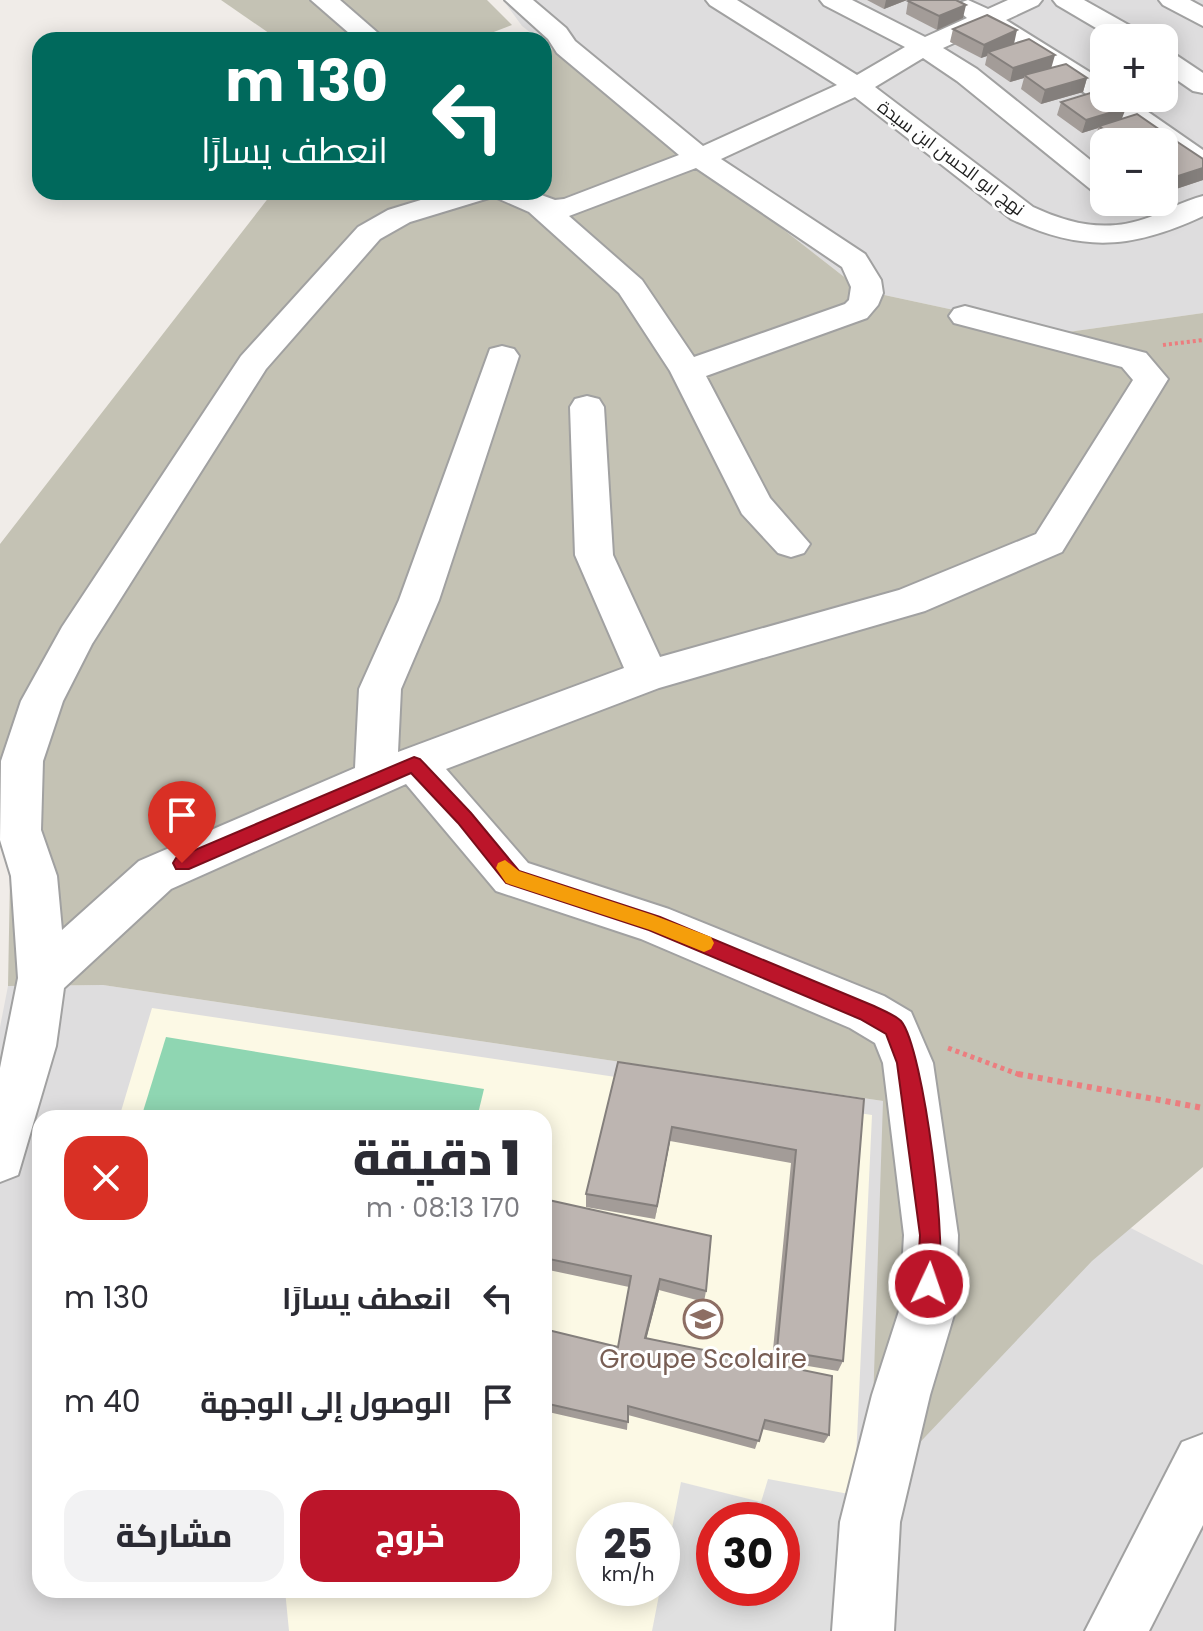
<!DOCTYPE html>
<html lang="ar">
<meta charset="utf-8">
<style>
:root{--surface:#fff;--page:#f2f2f3;--text:#2b2b33;--muted:#7c7c81;--accent:#bc152a}
body{margin:0;font-family:Poppins,Cairo,sans-serif;background:var(--page);color:var(--text);direction:rtl;height:100vh;display:flex;flex-direction:column;font-size:30px;white-space:nowrap}
*{box-sizing:border-box;margin:0}
p{font-size:26px;color:var(--muted)}
.icon{flex:none;width:44px;height:44px;fill:none;stroke:currentColor;stroke-width:2;stroke-linecap:round;stroke-linejoin:round}
.map{position:relative;flex:1;overflow:hidden;direction:ltr}
.details{position:absolute;left:32px;top:1110px;width:520px;height:488px;display:flex;flex-direction:column;background:var(--surface);border-radius:24px;box-shadow:0 4px 20px #0003;direction:rtl}
.details>*{flex:none}
.top-card{position:absolute;left:32px;top:32px;width:520px;height:168px;border-radius:24px;box-shadow:0 4px 20px #0003;direction:rtl;background:#00695c;color:#fff;overflow:hidden}
.buttons{position:absolute;left:1090px;top:24px;display:grid;gap:16px}
.buttons a{display:grid;place-items:center;width:88px;height:88px;border-radius:16px;background:var(--surface);box-shadow:0 4px 20px #0003;font-size:40px}
.speed{position:absolute;left:576px;top:1502px;display:flex;gap:16px;font-size:40px;font-weight:700;text-align:center}
.speed>*{display:grid;place-content:center;width:104px;height:104px;border-radius:50%;background:var(--surface);box-shadow:0 4px 20px #0003;line-height:1}
.speed small{font-size:20px;font-weight:400}
.speed .limit{border:12px solid #d22;background:#fff;color:#111}
.pin{position:absolute;display:grid;place-items:center;width:68px;height:68px;color:#fff;margin:-82px -34px;border-radius:50% 50% 50% 0;rotate:-45deg;box-shadow:0 0 8px #0007}
.pin .icon{rotate:45deg}
.me{position:absolute;width:88px;margin:-44px;rotate:3deg;stroke-linejoin:round;filter:drop-shadow(0 0 6px #0008)}
.turn{display:flex;align-items:center;gap:28px;height:168px;padding:0 32px;font-size:36px}
.turn .icon{width:104px;height:104px;stroke-width:2.5}
.turn b{display:block;font-size:56px;line-height:68px}
.round{display:grid;place-items:center;flex:none;width:84px;height:84px;border-radius:24px;background:var(--page)}
.headline{display:flex;align-items:center;justify-content:space-between;height:136px;padding:0 32px}
h1{font-size:48px;font-weight:800;line-height:60px}
.action{display:flex;gap:16px;margin-top:auto;padding:16px 32px}
.action a{flex:1;height:92px;border-radius:24px;background:var(--accent);color:#fff;font-size:32px;font-weight:800;line-height:92px;text-align:center}
.action a+a{background:var(--page);color:var(--text)}
ul{padding:0;list-style:none}
li{display:flex;align-items:center;gap:24px;height:104px;padding:0 32px}
li div{flex:1}
li b{display:block;font-size:30px}
li em{font-style:normal}
.map>svg:first-child{display:block}
.residential{fill:#deddde;fill-rule:evenodd}
.education{fill:#fcf9e5;fill-rule:evenodd}
.construction{fill:#c4c2b4}
.pitch{fill:#8fd6b2}
.parking{fill:#e0e0e0;fill-rule:evenodd}
.lines{fill:none;stroke-linecap:round;stroke-linejoin:round}
.street-casing{stroke:#a1a1a1;stroke-width:4}
.path-far2{stroke:#ec7d7f;stroke-width:4;stroke-dasharray:3 3;stroke-linecap:butt}
.path-far1{stroke:#ec7d7f;stroke-width:5;stroke-dasharray:4 4;stroke-linecap:butt}
.path{stroke:#ec7d7f;stroke-width:6;stroke-dasharray:5 5;stroke-linecap:butt}
.street{fill:#fff;fill-rule:evenodd}
.wall{fill:#a39c98}
.shaded-wall{fill:#847f7c}
.building{fill:#bdb5b1;stroke:#847f7c;stroke-width:2}
.route{fill:#bc152a;stroke:#7a0e1b;stroke-width:2}
.slow{fill:#f59e0b}
.labels{text-anchor:middle;stroke-width:6;stroke-linejoin:round;paint-order:stroke}
.far-street-label{font-size:18px;fill:#202020;stroke:#fff}
.near-education-label{font-size:26px;fill:#785e54;stroke:#fff}
</style>
<div class="map">
<svg width="1203" height="1631" viewBox="0 0 1203 1631">
<rect width="100%" height="100%" fill="#f0ece8"/>
<!-- residential -->
<g class="residential">
<path d="M503 0H1203V313L1061 333 861 290 522 26ZM1104 38H1164V98H1104ZM1104 142H1164V202H1104Z"/>
<path d="M103 985 883 1101 1203 1265V1631H0V1027L8 986ZM40 1118H544V1590H40ZM594 1520H662V1588H594ZM714 1520H782V1588H714Z"/>
</g>
<!-- education -->
<path class="education" d="M152 1008 872 1115 848 1631H289L285 1590H544V1118H119ZM594 1520H662V1588H594ZM714 1520H782V1588H714Z"/>
<!-- construction -->
<g class="construction">
<polygon points="221,0 487,0 512,25 473,40 279,40"/>
<polygon points="544,43 861,290 1061,333 1203,313 1203,1167 1092,1261 870,1495 883,1101 103,985 8,986 11,824 0,823 0,544 273,192 544,192"/>
</g>
<!-- pitch -->
<polygon class="pitch" points="166,1037 484,1089 477,1118 141,1118"/>
<!-- parking -->
<path class="parking" d="M768 1479 849 1494 840 1631H652L681 1482 761 1502ZM714 1520H782V1588H714Z"/>
<g class="lines">
<!-- street casing -->
<g class="street-casing">
<g id="street">
<polygon points="311,0 340,0 386,40 357,40"/>
<path d="M505 0H533L566 28 575 41 703 146 837 85 710 5 706 0H737L857 75 905 47 824 5 820 0H852L925 37 967 18 955 8 959 3 968 0 988 9 1008 0H1042L1038 5 1006 20 1104 81V98H1128L1203 150V172L1193 169 1164 149V142H1154L1051 69 985 29 943 48 977 69 1104 171V195L1094 192 957 81 923 58 875 87 1033 207C1072 225 1108 233 1150 217 1167 210 1184 201 1203 196V216C1132 249 1083 253 1011 219L855 97 721 159 865 254 881 280 883 293 878 305 867 318 706 376 770 498 810 544 804 553 791 557 778 553 742 514 670 371 619 293 529 212 497 198 493 193 489 198 410 222 380 239 266 369 92 644 63 701 43 761 41 830 57 876 62 930 139 861 355 768 359 689 399 600 490 349 502 346 514 349 519 356 439 600 401 689 398 752 624 668 575 555 570 407 575 399 587 396 599 399 604 407 613 555 660 657 899 590 1036 534 1133 380 1122 367 954 323 949 316 954 309 965 306 1146 353 1168 379 1062 552 925 611 659 688 446 769 528 863 669 909 884 996 911 1012 933 1063 958 1235 956 1308 930 1395 900 1522 894 1631H832L840 1522 872 1395 900 1308 904 1235 883 1063 875 1043 850 1028 641 939 496 891 406 784 171 889 64 988 56 1046 18 1175 0 1182V1068L18 978 11 876 0 840 1 761 21 701 62 627 241 356 358 227 388 210 447 192H533L555 200 564 199 679 155 557 53 548 39ZM696 168 842 267 851 287 849 300 845 304 694 357 642 280 569 216Z"/>
<polygon points="1053,0 1084,0 1141,32 1145,38 1113,38 1057,5"/>
<polygon points="1159,0 1190,0 1203,7 1203,26 1163,5"/>
<polygon points="1164,51 1173,53 1203,73 1203,93 1193,91 1164,71"/>
<polygon points="1203,1434 1203,1525 1149,1631 1085,1631 1182,1442"/>
</g>
</g>
<!-- path-far2 -->
<polyline class="path-far2" points="1163,345 1203,340"/>
<!-- path-far1 -->
<polyline class="path-far1" points="948,1048 1023,1076"/>
<!-- path -->
<polyline class="path" points="1018,1074 1203,1108"/>
<!-- street -->
<use href="#street" class="street"/>
</g>
<!-- wall -->
<g class="wall">
<polygon points="867,0 907,0 884,9"/>
<polygon points="908,1 963,18 937,30 906,14"/>
<polygon points="953,29 1014,43 1051,68 1087,78 1083,92 1041,104 1021,89 1024,78 1010,82 985,65 987,56 981,58 950,42"/>
<polygon points="1061,102 1160,130 1156,142 1104,142 1104,147 1095,140 1098,128 1082,133 1057,115"/>
<polygon points="1164,144 1203,159 1203,180 1167,192 1164,190"/>
<polygon points="618,1062 864,1099 843,1361 838,1371 772,1360 791,1163 670,1141 655,1219 586,1207 586,1194"/>
<polygon points="544,1199 706,1291 704,1302 659,1290 646,1339 829,1435 824,1443 762,1429 755,1449 628,1415 627,1430 544,1411 544,1329 618,1347 629,1287 544,1269"/>
</g>
<!-- shaded-wall -->
<g class="shaded-wall">
<polygon points="886,0 907,0 884,9"/>
<polygon points="966,5 963,18 937,30 939,16"/>
<polygon points="1017,30 1014,44 988,52 987,56 981,58 984,45"/>
<polygon points="1055,55 1051,69 1024,75 1024,78 1010,82 1013,68"/>
<polygon points="1087,78 1083,92 1041,104 1045,90"/>
<polygon points="1126,108 1121,121 1099,126 1098,128 1082,133 1086,120"/>
<polygon points="1160,130 1156,142 1122,142"/>
<polygon points="1203,168 1203,180 1167,192 1172,178"/>
<polygon points="672,1127 670,1141 655,1219 657,1206"/>
<polygon points="660,1279 659,1290 644,1348 645,1338"/>
</g>
<!-- building -->
<g class="building">
<polygon points="910,0 956,0 966,5 939,16 908,1"/>
<polygon points="987,15 1017,30 984,45 953,29"/>
<polygon points="1029,39 1055,55 1013,68 988,52"/>
<polygon points="1066,64 1087,78 1045,90 1024,75"/>
<polygon points="1100,90 1104,93 1104,98 1111,98 1126,108 1086,120 1061,102"/>
<polygon points="1137,114 1160,130 1122,142 1099,126"/>
<polygon points="1176,141 1203,159 1203,168 1172,178 1164,172 1164,144"/>
<polygon points="618,1062 864,1099 843,1361 777,1350 796,1150 672,1127 657,1206 586,1194"/>
<polygon points="544,1199 711,1236 706,1291 660,1279 645,1338 832,1376 829,1435 765,1420 759,1441 628,1406 628,1422 544,1403 544,1329 618,1347 631,1276 544,1258"/>
</g>
<!-- route -->
<path class="route" d="M414 757 420 759 471 813 519 871 660 917 874 1006C882 1010 895 1015 901 1021 924 1048 950 1259 937 1292L929 1295 921 1292 917 1284 920 1235 897 1063 886 1034 860 1019 649 930 506 883 458 823 411 773 189 869H176L173 863 176 858Z"/>
<!-- slow -->
<polygon class="slow" points="505,860 519,871 653,915 711,937 714,943 711,949 704,952 650,930 506,883 496,868 498,863"/>
<!-- icons -->
<defs>
<g id="school-ring" transform="scale(2)"><circle r="9.5" fill="#fff" stroke="#8d6e63" stroke-width="1.5"/><path d="M0-5L7-2L0 1L-7-2ZM-4 1L0 2.5L4 1V4Q0 6-4 4Z" fill="#8d6e63"/></g>
</defs>
<g fill-rule="evenodd">
<use href="#school-ring" x="703" y="1319"/>
</g>
<g class="labels">
<!-- far-street labels -->
<g class="far-street-label">
<text transform="translate(951 158) rotate(37)" y="6">نهج ابو الحسن ابن سيدة</text>
</g>
<!-- near-education labels -->
<g class="near-education-label">
<text x="703" y="1368">Groupe Scolaire</text>
</g>
</g>
</svg>
<div class="buttons">
<a>+</a>
<a>−</a>
</div>
<div class="speed"><div>25<small>km/h</small></div><div class="limit">30</div></div>
<div class="pin" style="left:182px;top:863px;background:#d93025"><svg class="icon" aria-label="arrive" viewBox="0 0 24 24"><path d="M6 21V4h12l-3 4 3 4H6"/></svg></div>
<svg class="me" style="left:929px;top:1284px" viewBox="-20 -20 40 40"><circle r="17" fill="#bc152a" stroke="#fff" stroke-width="3"/><path d="M0-11L8 9 0 5-8 9z" fill="#fff"/></svg>
<div class="top-card">
<div class="turn"><svg class="icon" aria-label="left" viewBox="0 0 24 24"><path d="M17 20v-9H6M10 6l-5 5 5 5"/></svg><div><b>130 m</b>انعطف يسارًا</div></div>
</div>
<section class="details">
<div class="headline"><div><h1>1 دقيقة</h1><p>170 m · 08:13</p></div><a class="round" style="background:#d93025;color:#fff"><svg class="icon" aria-label="close" viewBox="0 0 24 24"><path d="M6 6l12 12M18 6L6 18"/></svg></a></div>
<ul>
<li><svg class="icon" aria-label="left" viewBox="0 0 24 24"><path d="M17 20v-9H6M10 6l-5 5 5 5"/></svg><div><b>انعطف يسارًا</b></div><em>130 m</em></li>
<li><svg class="icon" aria-label="arrive" viewBox="0 0 24 24"><path d="M6 21V4h12l-3 4 3 4H6"/></svg><div><b>الوصول إلى الوجهة</b></div><em>40 m</em></li>
</ul>
<div class="action"><a>خروج</a><a>مشاركة</a></div>
</section>
</div>
